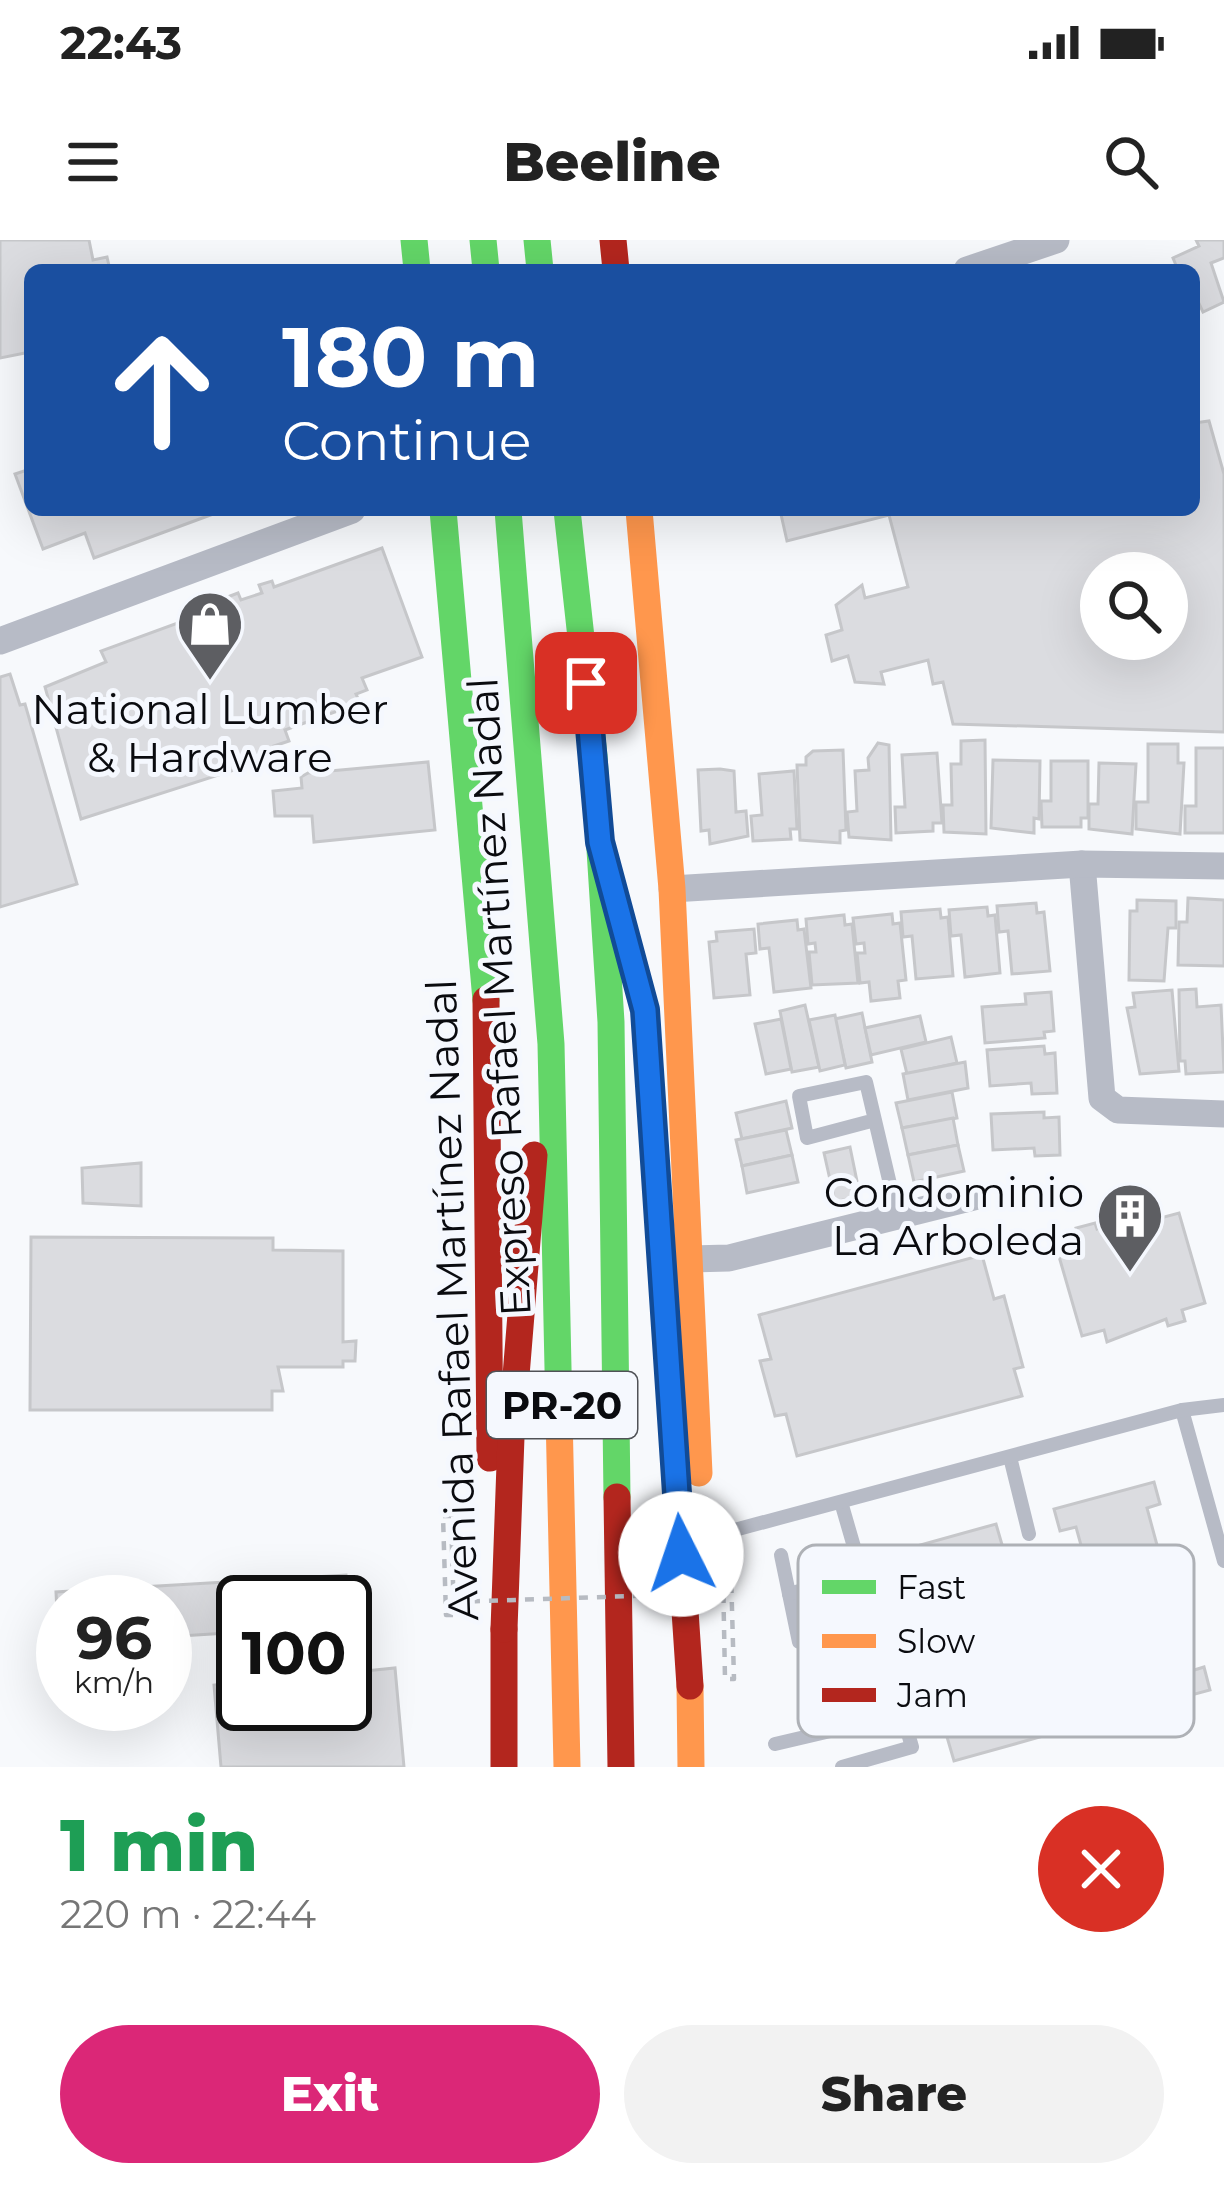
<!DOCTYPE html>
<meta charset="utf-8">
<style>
:root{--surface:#fff;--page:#f2f2f2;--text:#222;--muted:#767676;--accent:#db2777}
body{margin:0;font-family:Montserrat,sans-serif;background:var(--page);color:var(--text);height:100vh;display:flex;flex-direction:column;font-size:45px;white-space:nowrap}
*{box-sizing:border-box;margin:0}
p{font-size:39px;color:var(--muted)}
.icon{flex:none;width:66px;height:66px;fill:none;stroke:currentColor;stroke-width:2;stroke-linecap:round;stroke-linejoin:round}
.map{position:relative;height:1527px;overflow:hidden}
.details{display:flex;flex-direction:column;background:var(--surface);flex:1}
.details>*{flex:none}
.guide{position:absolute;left:24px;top:24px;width:1176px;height:252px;border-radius:18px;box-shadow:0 12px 48px #0002;background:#1a4fa0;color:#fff;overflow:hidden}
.buttons{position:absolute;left:1080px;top:312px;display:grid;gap:24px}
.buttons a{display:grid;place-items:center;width:108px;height:108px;border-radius:50%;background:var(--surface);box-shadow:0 12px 48px #0002;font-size:60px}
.speed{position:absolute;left:36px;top:1335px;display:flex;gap:24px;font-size:60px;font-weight:700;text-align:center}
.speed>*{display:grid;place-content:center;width:156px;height:156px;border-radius:50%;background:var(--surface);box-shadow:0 12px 48px #0002;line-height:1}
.speed small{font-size:30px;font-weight:400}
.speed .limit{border:6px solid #111;border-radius:18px;background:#fff;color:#111}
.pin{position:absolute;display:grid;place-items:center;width:102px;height:102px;color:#fff;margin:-51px;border-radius:24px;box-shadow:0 6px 18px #0006}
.me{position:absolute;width:132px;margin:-66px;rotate:356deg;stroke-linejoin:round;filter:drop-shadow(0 0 9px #0008)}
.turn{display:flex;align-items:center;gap:42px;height:252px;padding:0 60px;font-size:54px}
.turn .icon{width:156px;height:156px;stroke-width:2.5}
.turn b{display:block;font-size:84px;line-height:102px}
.round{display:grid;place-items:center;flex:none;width:126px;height:126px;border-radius:63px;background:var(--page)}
.head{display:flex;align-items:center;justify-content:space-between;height:204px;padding:0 60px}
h1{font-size:72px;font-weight:800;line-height:90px;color:#1e9e55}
.primary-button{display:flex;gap:24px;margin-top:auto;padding:24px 60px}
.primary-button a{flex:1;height:138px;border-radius:72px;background:var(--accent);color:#fff;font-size:48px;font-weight:800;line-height:138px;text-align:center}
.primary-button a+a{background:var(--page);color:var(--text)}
.status{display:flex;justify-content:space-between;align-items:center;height:84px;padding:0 60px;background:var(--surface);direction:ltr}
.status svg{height:33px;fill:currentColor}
header{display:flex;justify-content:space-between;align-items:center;height:156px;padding:0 60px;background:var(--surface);font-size:54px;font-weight:800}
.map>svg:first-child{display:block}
.building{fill:#dbdce0;stroke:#c6c7ca;stroke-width:3;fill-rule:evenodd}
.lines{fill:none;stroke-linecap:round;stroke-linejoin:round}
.path{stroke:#b7bbc2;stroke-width:4.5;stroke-dasharray:9 9;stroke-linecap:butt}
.lane{stroke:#b7bbc6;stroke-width:14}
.street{stroke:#b7bbc6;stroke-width:27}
.fast{stroke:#63d668;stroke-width:27}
.slow{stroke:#ff974d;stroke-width:27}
.jam{stroke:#b3261e;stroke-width:27}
.path-bridge{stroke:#b7bbc2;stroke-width:4.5;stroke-dasharray:9 9;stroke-linecap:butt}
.route-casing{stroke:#114b97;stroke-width:30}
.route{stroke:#1a73e8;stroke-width:21}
.labels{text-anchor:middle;stroke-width:10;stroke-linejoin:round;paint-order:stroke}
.shield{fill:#f5f8fe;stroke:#505257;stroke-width:3}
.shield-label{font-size:39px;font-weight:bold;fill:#0a0b0f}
.poi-label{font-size:42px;fill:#0a0b0f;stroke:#f5f8fe}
.street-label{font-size:42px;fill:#0a0b0f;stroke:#f5f8fe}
.key{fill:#f5f8fe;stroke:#aeb1b6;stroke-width:3}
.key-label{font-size:33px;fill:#0a0b0f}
</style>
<div class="status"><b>22:43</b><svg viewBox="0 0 49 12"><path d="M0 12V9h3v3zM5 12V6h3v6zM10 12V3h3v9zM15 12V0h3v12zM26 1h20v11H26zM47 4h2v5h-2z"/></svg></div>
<header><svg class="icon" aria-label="menu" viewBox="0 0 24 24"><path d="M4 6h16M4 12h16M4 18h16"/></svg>Beeline<svg class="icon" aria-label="search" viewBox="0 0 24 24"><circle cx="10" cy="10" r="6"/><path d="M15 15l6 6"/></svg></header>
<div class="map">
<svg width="1224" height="1527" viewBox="0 0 1224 1527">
<rect width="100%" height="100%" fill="#f7f9fc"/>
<!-- building -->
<g class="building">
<polygon points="0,0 89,0 93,20 107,17 110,30 30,30 30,112 0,118"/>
<polygon points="1196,0 1224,0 1224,18 1211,23 1224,62 1203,72 1194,53 1194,30 1178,30 1173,18 1199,6"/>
<path d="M1209 181 1224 234V492L953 484 943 442 933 444 928 420 881 432 884 444 855 442 848 416 832 421 826 395 842 390 836 365 862 345 865 358 908 347 889 275 787 301 780 270H1194V183ZM1101 333H1167V399H1101Z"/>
<polygon points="30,229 30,270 224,270 94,318 85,293 43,309 15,234"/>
<polygon points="382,308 422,417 362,438 367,450 356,454 360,463 285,490 289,501 274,506 278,516 81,579 45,447 106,422 101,411 227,365 225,358 238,353 241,360 262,353 259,345 272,341 274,347"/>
<polygon points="10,434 20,465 25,464 77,644 0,667 0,437"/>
<polygon points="985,500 986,594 944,592 943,565 952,565 951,524 961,524 961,501"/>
<polygon points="878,503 889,505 891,600 849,597 847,572 857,571 855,531 869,530 868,518"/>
<polygon points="1148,504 1178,504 1178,523 1184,523 1180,594 1136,589 1136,562 1148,562"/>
<polygon points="1196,508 1224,508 1224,593 1185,593 1185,566 1196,566"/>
<polygon points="843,510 846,590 840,591 840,603 800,600 797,525 806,525 806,517 813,511"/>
<polygon points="937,513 942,583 933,583 933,591 896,593 895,567 905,567 902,515"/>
<polygon points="993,520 1040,521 1039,579 1034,578 1034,593 991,588"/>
<polygon points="1051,521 1088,521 1088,578 1081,578 1081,587 1042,587 1041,561 1051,561"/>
<polygon points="428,522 435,590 314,602 312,576 275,576 273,551 302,548 301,537 308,533"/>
<polygon points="1099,523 1136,524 1132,594 1089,589 1089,564 1098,564"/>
<polygon points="720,529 734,531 736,572 746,571 748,596 710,604 709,590 701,591 698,530"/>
<polygon points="794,531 797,589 790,589 791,599 753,601 751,576 762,575 759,534"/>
<polygon points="1188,658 1224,660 1224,726 1178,725 1179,682 1187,682"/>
<polygon points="1137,660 1176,661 1176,688 1168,688 1164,741 1129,740 1130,671 1137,671"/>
<polygon points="1036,663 1037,673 1044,672 1050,731 1012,734 1008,691 999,692 997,666"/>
<polygon points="987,667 988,676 995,675 1000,733 965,737 961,695 951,696 949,670"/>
<polygon points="940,669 941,678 948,677 953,736 916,739 912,696 903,697 901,672"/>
<polygon points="892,674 893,684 900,683 906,740 898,741 900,758 871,761 869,742 860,743 857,713 865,713 864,703 856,704 853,678"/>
<polygon points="844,675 845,685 852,684 858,743 812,745 809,712 816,712 815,703 808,704 806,679"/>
<polygon points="797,680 798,690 804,689 811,748 774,752 769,708 760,709 758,684"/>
<polygon points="754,689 756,713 746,714 750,755 714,758 709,702 717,701 716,692"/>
<polygon points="1196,749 1197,767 1221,765 1224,832 1186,834 1185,821 1180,821 1179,750"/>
<polygon points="1172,750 1179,831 1140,834 1127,768 1135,767 1133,753"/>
<polygon points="1051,752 1054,791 1044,792 1045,798 985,803 982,767 1026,764 1025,754"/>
<polygon points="805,765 819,827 792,832 780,771"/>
<polygon points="862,773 872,822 846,828 835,779"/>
<polygon points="835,775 845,825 820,831 809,780"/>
<polygon points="920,776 926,802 871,815 865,788"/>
<polygon points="781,779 791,829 766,834 755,784"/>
<polygon points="951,797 957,823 907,834 901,809"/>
<polygon points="1044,806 1045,814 1055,813 1057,853 1032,854 1031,843 990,846 987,810"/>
<polygon points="965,822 968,848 908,860 903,834"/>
<polygon points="952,852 957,878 902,888 896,863"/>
<polygon points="786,861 792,888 742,899 736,873"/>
<polygon points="1044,872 1044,878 1059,877 1060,915 1035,916 1034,908 993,910 991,874"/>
<polygon points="953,878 958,905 908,915 902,888"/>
<polygon points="786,890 792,915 742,926 736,900"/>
<polygon points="958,905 964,931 914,942 908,915"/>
<polygon points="850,907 860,956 835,962 824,913"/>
<polygon points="792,915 798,942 747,953 742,926"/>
<polygon points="141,923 141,966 83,963 82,928"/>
<polygon points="1154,967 1157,979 1179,973 1205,1063 1182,1070 1185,1081 1168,1086 1166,1079 1107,1102 1104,1090 1082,1096 1056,1006 1079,1000 1076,988 1095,983 1097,989"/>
<polygon points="31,997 273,998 273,1010 343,1011 343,1102 356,1101 355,1121 343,1121 343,1127 278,1127 283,1151 272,1151 272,1170 30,1170"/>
<polygon points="982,1015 994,1059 1004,1056 1023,1127 1014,1129 1022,1156 797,1216 786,1174 775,1176 760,1121 771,1119 759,1075"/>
<polygon points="1154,1242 1160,1264 1147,1268 1191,1431 1204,1427 1210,1450 1110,1477 1104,1454 1121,1450 1076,1287 1060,1291 1054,1269"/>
<polygon points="996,1284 1003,1308 987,1313 1032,1475 1048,1470 1054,1493 954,1521 947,1497 960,1493 916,1332 902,1336 895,1312"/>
<polygon points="346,1335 348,1375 345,1362 243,1362 243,1392 165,1397 165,1362 63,1362 63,1391 58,1392 56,1352"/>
<polygon points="395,1428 404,1527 221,1527 214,1445 243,1442 243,1464 345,1464 345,1433"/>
</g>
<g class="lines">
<!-- path -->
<g class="path">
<polygon points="443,1276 451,1276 454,1375 446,1375"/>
<polygon points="723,1334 731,1334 734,1439 725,1439"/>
</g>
<!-- lane -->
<g class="lane">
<polyline points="875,880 807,898 799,856 866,842 898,978"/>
<polyline points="1182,1170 1224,1321"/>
<polyline points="1010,1217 1029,1294"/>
<polyline points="841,1262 912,1507 842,1527"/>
<polyline points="701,1299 1182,1170 1224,1165"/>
<polyline points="781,1315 799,1402"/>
<polyline points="789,1354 862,1333"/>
<polyline points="775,1504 903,1474"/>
</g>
<!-- street -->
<g class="street">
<polyline points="967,30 1056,0"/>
<polyline points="0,401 352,270"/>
<polyline points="1082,624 1102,858 1118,870 1224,874"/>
<polyline points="672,649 1082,624 1224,626"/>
<polyline points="690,1019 729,1018 974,957"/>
</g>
<!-- fast -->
<g class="fast">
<polyline points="414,0 417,30"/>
<polyline points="483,0 486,30"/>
<polyline points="537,0 540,30"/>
<polyline points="443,270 486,760"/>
<polyline points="508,270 551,804 559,1174"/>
<polyline points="567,270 594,516 611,782 617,1257"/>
</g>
<!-- slow -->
<g class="slow">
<polyline points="639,270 672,649 699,1233"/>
<polyline points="559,1174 567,1527"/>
<polyline points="690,1446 691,1527"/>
</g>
<!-- jam -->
<g class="jam">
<polyline points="613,0 616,30"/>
<polyline points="627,705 645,770 690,1446"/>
<polyline points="486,760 490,1218"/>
<polyline points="617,1257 621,1527"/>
<polyline points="504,1389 504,1527"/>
<polyline points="504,1389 511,1197 534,915"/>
</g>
<!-- path-bridge -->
<polyline class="path-bridge" points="453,1362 723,1353"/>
</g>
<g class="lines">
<!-- route casing -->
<g class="route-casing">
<polyline id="route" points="586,443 600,602 645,770 681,1314"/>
</g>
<!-- route -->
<use href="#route" class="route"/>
</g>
<!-- icons -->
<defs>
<g id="shop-pin" transform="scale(3.45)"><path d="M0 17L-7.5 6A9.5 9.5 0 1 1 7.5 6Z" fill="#5d5e62" stroke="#f5f8fe"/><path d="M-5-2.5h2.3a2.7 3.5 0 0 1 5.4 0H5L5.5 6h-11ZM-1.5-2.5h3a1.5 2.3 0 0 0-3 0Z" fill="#fff"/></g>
<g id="building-pin" transform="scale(3.45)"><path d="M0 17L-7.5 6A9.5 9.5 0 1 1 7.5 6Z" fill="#5d5e62" stroke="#f5f8fe"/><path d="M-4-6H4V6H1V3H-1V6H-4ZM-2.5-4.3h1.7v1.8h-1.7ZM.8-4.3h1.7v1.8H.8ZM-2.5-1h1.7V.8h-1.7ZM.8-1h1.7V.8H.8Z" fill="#fff"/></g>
</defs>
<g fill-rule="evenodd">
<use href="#shop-pin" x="210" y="384"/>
<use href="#building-pin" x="1130" y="976"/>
</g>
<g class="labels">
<!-- shield labels -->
<rect class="shield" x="487" y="1132" width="150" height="66" rx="9"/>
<g class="shield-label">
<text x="562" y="1179">PR-20</text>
</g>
<!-- poi labels -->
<g class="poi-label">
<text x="210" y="484">National Lumber<tspan x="210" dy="48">&amp; Hardware</tspan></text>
<text x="1084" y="967" text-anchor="end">Condominio<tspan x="1084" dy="48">La Arboleda</tspan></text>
</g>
<!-- street labels -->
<g class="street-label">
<text transform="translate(499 757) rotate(-93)" y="15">Expreso Rafael Martínez Nadal</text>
<text transform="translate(452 1060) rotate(-92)" y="15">Avenida Rafael Martínez Nadal</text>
</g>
</g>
<!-- legend -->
<rect x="798" y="1305" width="396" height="192" rx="18" class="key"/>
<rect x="822" y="1340" width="54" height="14" fill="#63d668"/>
<rect x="822" y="1394" width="54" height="14" fill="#ff974d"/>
<rect x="822" y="1448" width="54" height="14" fill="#b3261e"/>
<g class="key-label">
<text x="897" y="1359">Fast</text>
<text x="897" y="1413">Slow</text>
<text x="897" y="1467">Jam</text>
</g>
</svg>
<div class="buttons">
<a><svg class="icon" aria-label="search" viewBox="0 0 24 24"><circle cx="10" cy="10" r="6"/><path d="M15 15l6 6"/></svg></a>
</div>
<div class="speed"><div>96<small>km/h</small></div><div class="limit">100</div></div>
<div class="pin" style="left:586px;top:443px;background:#d93025"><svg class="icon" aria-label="arrive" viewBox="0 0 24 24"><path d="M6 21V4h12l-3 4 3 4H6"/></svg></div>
<svg class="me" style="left:681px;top:1314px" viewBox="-20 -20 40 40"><circle r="19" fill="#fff"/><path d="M0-13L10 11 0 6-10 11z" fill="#1a73e8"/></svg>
<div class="guide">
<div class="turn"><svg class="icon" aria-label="ahead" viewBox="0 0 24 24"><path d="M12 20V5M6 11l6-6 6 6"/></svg><div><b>180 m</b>Continue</div></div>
</div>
</div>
<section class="details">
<div class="head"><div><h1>1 min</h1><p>220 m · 22:44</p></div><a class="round" style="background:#d93025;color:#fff"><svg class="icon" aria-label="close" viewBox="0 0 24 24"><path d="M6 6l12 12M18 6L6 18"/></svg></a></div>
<div class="primary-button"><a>Exit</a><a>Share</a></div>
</section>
